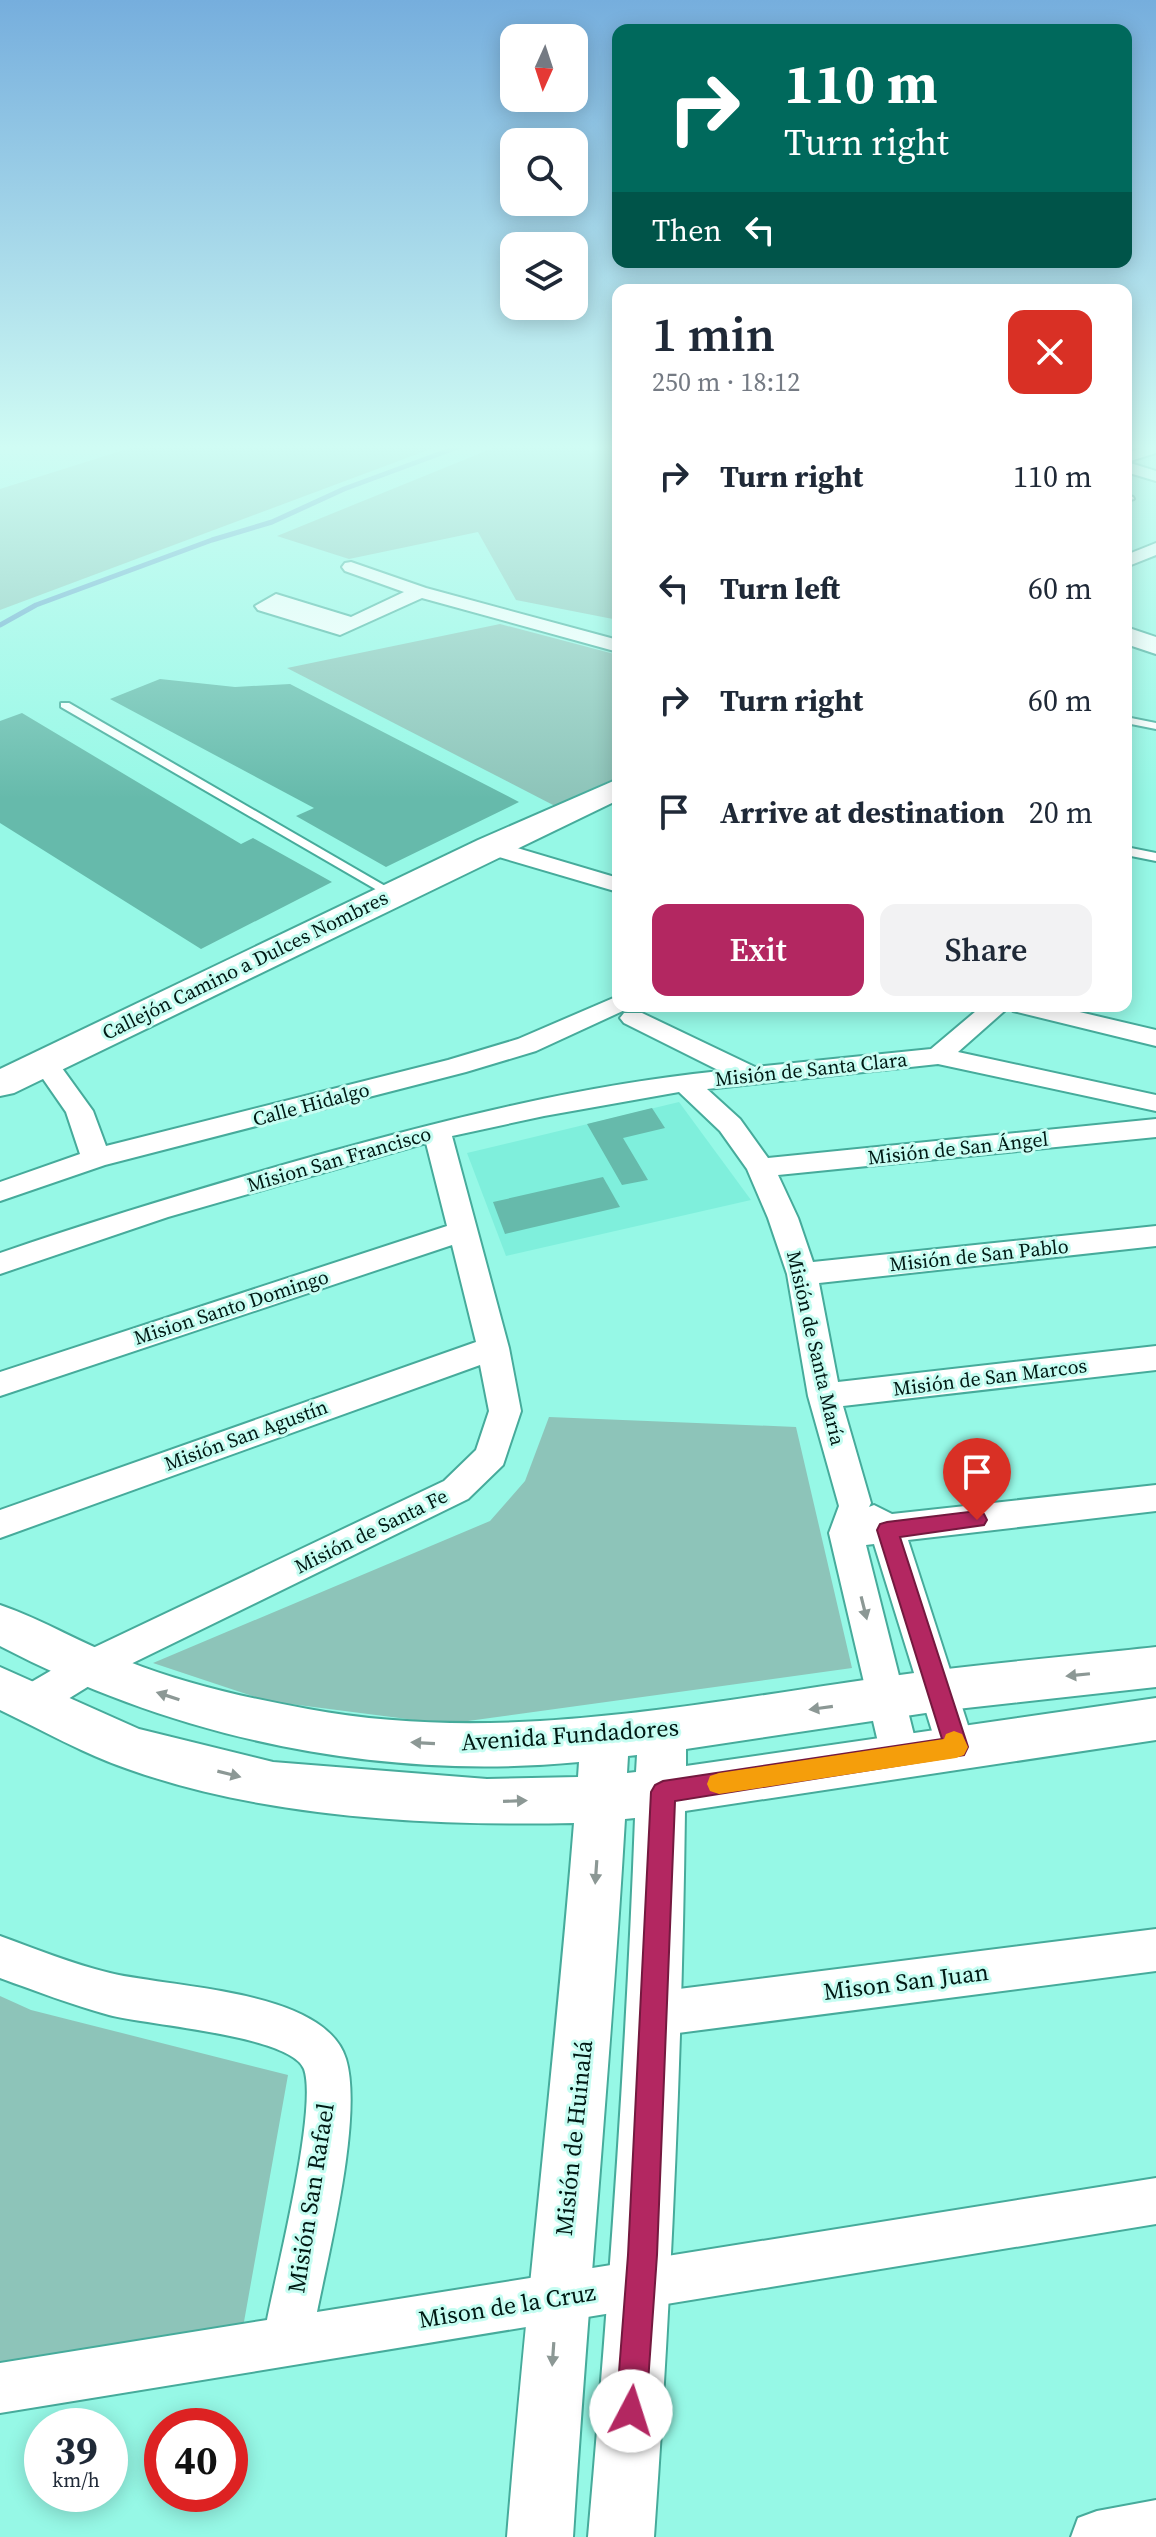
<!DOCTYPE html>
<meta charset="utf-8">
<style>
:root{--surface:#fff;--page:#f2f2f3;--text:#1f2937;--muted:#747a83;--accent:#b32761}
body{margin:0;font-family:"Source Serif 4",serif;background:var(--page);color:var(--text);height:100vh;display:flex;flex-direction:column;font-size:30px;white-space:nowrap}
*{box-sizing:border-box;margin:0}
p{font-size:26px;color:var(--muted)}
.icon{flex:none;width:44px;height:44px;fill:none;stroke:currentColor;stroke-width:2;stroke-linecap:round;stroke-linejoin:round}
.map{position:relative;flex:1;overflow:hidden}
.panel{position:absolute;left:612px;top:284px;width:520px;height:728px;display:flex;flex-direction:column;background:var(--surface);border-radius:16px;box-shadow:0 4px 20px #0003}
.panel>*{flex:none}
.hud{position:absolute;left:612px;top:24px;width:520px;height:244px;border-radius:16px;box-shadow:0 4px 20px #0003;background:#00695c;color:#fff;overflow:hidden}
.needle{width:52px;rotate:183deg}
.fabs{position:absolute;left:500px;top:24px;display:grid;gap:16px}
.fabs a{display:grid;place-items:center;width:88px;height:88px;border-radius:16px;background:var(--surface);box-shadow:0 4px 20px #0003;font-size:40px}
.speed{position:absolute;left:24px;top:2408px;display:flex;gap:16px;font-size:40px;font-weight:700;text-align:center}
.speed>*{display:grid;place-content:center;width:104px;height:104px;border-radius:50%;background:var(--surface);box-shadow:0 4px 20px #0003;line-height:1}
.speed small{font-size:20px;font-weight:400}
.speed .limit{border:12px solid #d22;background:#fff;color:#111}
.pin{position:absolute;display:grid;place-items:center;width:68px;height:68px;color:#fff;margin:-82px -34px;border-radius:50% 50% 50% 0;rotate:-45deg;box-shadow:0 0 8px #0007}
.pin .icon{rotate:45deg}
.me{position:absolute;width:88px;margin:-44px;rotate:5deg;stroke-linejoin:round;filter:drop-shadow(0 0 6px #0008)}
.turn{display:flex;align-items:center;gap:28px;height:168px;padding:0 40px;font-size:36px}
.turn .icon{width:104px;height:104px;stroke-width:2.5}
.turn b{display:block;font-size:56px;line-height:68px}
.then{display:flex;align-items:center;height:76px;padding:0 40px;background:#0003;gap:16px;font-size:30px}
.round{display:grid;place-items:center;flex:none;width:84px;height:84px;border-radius:16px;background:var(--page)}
.summary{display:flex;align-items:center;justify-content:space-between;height:136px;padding:0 40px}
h1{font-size:48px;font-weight:600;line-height:60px}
.primary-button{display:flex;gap:16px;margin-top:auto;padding:16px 40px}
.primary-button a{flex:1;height:92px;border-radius:16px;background:var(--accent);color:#fff;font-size:32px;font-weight:600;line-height:92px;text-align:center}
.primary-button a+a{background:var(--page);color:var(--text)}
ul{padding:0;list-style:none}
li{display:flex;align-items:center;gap:24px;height:112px;padding:0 40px}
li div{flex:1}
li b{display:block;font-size:30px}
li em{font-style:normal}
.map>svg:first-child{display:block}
.built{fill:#7fefdc}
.green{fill:#8dc4b9}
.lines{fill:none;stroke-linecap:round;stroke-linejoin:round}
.stream{stroke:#6ba4cd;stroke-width:5}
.building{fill:#66baab}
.service-casing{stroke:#46ab9b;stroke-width:4}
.minor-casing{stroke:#46ab9b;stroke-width:4}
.tertiary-casing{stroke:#46ab9b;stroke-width:4}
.secondary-casing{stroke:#46ab9b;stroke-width:4}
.primary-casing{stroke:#46ab9b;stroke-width:4}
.service{fill:#fff;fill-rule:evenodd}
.minor{fill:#fff;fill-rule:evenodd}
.tertiary{fill:#fff;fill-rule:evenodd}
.secondary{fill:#fff;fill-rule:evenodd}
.primary{fill:#fff;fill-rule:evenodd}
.oneway{fill:#8c9895}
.route{fill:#b32761;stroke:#74193f;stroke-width:2}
.slow{fill:#f59e0b}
.labels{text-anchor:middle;stroke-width:6;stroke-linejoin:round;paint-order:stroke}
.street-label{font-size:20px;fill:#001914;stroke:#c6fdf2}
.near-street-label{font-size:24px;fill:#001914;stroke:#c6fdf2}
</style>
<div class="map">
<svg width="1156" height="2537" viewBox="0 0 1156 2537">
<rect width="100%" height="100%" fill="#96f8e6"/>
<!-- built -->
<polygon class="built" points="679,1102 751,1200 506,1256 467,1153"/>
<!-- green -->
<g class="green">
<polygon points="143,444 444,444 0,610 0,489"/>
<polygon points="503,444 579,444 590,452 618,444 618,620 516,600 478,532 349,559 277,536"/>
<polygon points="500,624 618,655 618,777 555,806 287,668"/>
<polygon points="549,1417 796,1427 852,1668 446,1724 267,1701 153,1663 490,1521 525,1481"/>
<polygon points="0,1996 31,2010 288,2075 242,2333 0,2371"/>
</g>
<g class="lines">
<!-- stream -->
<polyline class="stream" points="0,625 36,605 212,540 272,522 344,489 466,444"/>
</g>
<!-- building -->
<g class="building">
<polygon points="160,679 235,687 290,684 519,802 386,867 296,816 314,808 110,699"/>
<polygon points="22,713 241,844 253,838 332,882 201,949 0,823 0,721"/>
<polygon points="652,1108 665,1128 623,1138 648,1180 622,1185 587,1124"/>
<polygon points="603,1177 620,1207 505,1234 493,1202"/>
</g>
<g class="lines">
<!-- service casing -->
<g class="service-casing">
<g id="service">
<polygon points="1126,495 1133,497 1134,499 1126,501"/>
<polygon points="61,703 69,703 399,894 393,898 389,897 61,707"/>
<polygon points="1126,717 1156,723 1156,729 1126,723"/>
<polygon points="1126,847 1156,853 1156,861 1126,855"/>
</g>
</g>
<!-- minor casing -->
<g class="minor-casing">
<g id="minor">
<polygon points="1156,444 1156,453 1127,462 1156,471 1156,481 1126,472 1126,453"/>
<polygon points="1156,543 1156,555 1126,567 1126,555"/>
<polygon points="351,562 426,588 618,640 618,652 422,598 340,635 258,610 255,606 276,594 351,617 404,592 345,571 342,567 345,563"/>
<polygon points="490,840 618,878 618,892 482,852 479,847 482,842"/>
<polygon points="618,996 618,1006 629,1006 627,1009 536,1051 466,1072 105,1165 0,1201 0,1182 80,1154 66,1112 32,1063 36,1057 54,1057 93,1111 106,1146 448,1060 518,1039"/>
<path d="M982 1006H1054L1156 1030V1046L1013 1011 1010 1006 958 1052 1156 1095V1111L938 1064 707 1089 740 1119 768 1158 1156 1119V1137L778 1175 798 1218 813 1262 1156 1226V1246L819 1283 838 1382 1156 1346V1370L843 1406 871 1503 869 1507 874 1505 892 1514 1156 1485V1511L908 1540 975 1747 970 1759 956 1764 942 1759 937 1747 874 1544 866 1545 919 1755 914 1767 900 1772 886 1767 881 1755 829 1533 839 1506 808 1396 787 1274 768 1218 747 1169 720 1131 679 1092 544 1116 452 1136 509 1348 521 1411 503 1465 468 1499 102 1678 42 1715 29 1719 16 1715 10 1703 16 1691 76 1656 444 1481 476 1450 489 1411 480 1365 0 1538V1510L476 1342 452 1245 0 1396V1372L447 1226 426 1143 168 1217 0 1274V1253C105 1217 211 1185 318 1155 450 1118 583 1085 720 1071L624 1023 620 1018 624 1013H642L755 1067 931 1049Z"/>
<polygon points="1156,1929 1156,1971 655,2036 640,2029 633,2014 640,1999 655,1992"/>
<path d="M0 1936C36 1949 72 1964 110 1973 171 1988 325 1989 346 2059 363 2116 329 2251 317 2312L1156 2178V2224L0 2413V2363L267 2320C276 2273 318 2108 304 2069 291 2035 145 2025 109 2015 72 2005 36 1991 0 1978Z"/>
<polygon points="1156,2500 1156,2537 1071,2537 1078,2518 1097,2511"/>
</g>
</g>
<!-- tertiary casing -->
<g class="tertiary-casing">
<path id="tertiary" d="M0 1605C44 1620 84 1645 127 1661 185 1684 247 1698 308 1709 501 1745 694 1704 885 1677 975 1664 1066 1657 1156 1647V1687L939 1711 686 1749V1766L1156 1698V1740L685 1811C682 2054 671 2295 654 2537H588C609 2297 626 2058 635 1818L625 1819C611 2059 588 2297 573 2537H507C526 2298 555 2061 574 1823 430 1826 265 1818 128 1769 84 1754 42 1730 0 1710V1667L139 1729 273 1762 487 1779 578 1777 579 1762C379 1781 178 1739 0 1646ZM637 1755 636 1772 627 1773 628 1756Z"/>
</g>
<!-- secondary casing -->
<g class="secondary-casing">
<polygon id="secondary" points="618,779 618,800 14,1093 0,1096 0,1069 478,840"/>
</g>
<!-- primary casing -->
<g class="primary-casing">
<polygon id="primary" points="1126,627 1156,637 1156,654 1126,644"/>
</g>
<!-- service -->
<use href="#service" class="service"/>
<!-- minor -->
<use href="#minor" class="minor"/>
<!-- tertiary -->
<use href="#tertiary" class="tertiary"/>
<!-- secondary -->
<use href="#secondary" class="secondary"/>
<!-- primary -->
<use href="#primary" class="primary"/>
</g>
<!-- one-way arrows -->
<defs><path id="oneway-solid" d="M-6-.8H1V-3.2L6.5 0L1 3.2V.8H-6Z" transform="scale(2)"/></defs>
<g class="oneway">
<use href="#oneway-solid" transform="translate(864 1608) rotate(76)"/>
<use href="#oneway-solid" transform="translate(1078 1675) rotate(174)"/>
<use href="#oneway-solid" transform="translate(168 1696) rotate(-162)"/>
<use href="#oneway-solid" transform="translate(821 1708) rotate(172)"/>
<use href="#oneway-solid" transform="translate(423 1743) rotate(-177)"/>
<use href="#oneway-solid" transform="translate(229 1774) rotate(14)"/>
<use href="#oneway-solid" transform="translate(515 1801) rotate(-2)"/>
<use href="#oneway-solid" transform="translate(596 1872) rotate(94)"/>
<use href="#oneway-solid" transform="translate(553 2354) rotate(94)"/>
</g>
<!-- sky -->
<linearGradient id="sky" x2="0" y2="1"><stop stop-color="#76aedd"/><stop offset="0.56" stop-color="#d0fcf4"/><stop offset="1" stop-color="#d0fcf4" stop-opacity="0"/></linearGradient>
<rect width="1156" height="799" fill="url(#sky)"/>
<!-- route -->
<polygon class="route" points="977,1511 984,1514 987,1520 984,1525 900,1537 968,1747 964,1755 675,1801 657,2255 646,2411 642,2422 631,2426 620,2422 616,2411 628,2255 651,1792 655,1785 663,1781 942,1739 877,1530 880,1524 887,1522"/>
<!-- slow -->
<polygon class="slow" points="954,1731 962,1734 968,1747 964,1755 956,1758 719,1794 710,1791 707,1784 710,1776 719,1773 944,1739 946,1734"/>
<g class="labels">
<!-- street labels -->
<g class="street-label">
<text transform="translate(245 965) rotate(-26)" y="7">Callejón Camino a Dulces Nombres</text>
<text transform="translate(811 1069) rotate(-6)" y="7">Misión de Santa Clara</text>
<text transform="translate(311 1104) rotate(-15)" y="7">Calle Hidalgo</text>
<text transform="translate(958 1148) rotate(-6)" y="7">Misión de San Ángel</text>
<text transform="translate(339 1159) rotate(-16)" y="7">Mision San Francisco</text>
<text transform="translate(979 1255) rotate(-6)" y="7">Misión de San Pablo</text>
<text transform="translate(231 1307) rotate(-18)" y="7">Mision Santo Domingo</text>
<text transform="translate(816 1348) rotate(77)" y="7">Misión de Santa María</text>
<text transform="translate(990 1377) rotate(-7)" y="7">Misión de San Marcos</text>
<text transform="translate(246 1435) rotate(-20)" y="7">Misión San Agustín</text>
<text transform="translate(371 1531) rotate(-26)" y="7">Misión de Santa Fe</text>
</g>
<!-- near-street labels -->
<g class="near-street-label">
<text transform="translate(570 1735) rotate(-4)" y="8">Avenida Fundadores</text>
<text transform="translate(906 1982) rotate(-7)" y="8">Mison San Juan</text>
<text transform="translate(574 2138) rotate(-84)" y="8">Misión de Huinalá</text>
<text transform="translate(311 2198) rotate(-81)" y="8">Misión San Rafael</text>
<text transform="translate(507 2306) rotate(-9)" y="8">Mison de la Cruz</text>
</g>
</g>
</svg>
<div class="fabs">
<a><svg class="needle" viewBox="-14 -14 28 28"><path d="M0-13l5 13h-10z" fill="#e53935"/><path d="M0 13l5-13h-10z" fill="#747a83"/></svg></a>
<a><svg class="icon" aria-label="search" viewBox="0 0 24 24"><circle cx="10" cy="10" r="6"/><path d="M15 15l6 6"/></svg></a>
<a><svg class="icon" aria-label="layers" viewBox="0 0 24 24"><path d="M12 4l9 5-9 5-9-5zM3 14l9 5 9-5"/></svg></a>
</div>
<div class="speed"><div>39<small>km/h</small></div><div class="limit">40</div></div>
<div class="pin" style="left:977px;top:1520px;background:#d93025"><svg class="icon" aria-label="arrive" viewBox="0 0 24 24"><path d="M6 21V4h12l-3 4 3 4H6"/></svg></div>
<svg class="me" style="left:631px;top:2411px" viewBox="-20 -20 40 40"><circle r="19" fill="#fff"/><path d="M0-13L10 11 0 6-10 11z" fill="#b32761"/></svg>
<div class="hud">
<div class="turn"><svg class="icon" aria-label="right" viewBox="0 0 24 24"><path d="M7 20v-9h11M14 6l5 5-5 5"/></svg><div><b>110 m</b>Turn right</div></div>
<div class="then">Then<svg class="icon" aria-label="left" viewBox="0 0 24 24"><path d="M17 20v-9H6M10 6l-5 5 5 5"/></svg></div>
</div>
<section class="panel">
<div class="summary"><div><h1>1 min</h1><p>250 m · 18:12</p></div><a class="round" style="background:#d93025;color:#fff"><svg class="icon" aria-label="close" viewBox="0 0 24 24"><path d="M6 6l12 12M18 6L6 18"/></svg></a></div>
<ul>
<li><svg class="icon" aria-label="right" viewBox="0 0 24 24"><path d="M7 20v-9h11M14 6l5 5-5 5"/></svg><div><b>Turn right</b></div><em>110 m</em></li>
<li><svg class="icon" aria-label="left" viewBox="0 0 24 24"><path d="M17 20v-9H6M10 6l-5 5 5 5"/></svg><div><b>Turn left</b></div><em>60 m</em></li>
<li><svg class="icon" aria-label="right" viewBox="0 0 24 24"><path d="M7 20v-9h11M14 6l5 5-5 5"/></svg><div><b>Turn right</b></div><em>60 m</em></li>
<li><svg class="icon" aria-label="arrive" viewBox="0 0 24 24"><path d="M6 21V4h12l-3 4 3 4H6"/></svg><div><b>Arrive at destination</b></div><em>20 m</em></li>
</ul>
<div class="primary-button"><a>Exit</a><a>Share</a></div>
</section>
</div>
